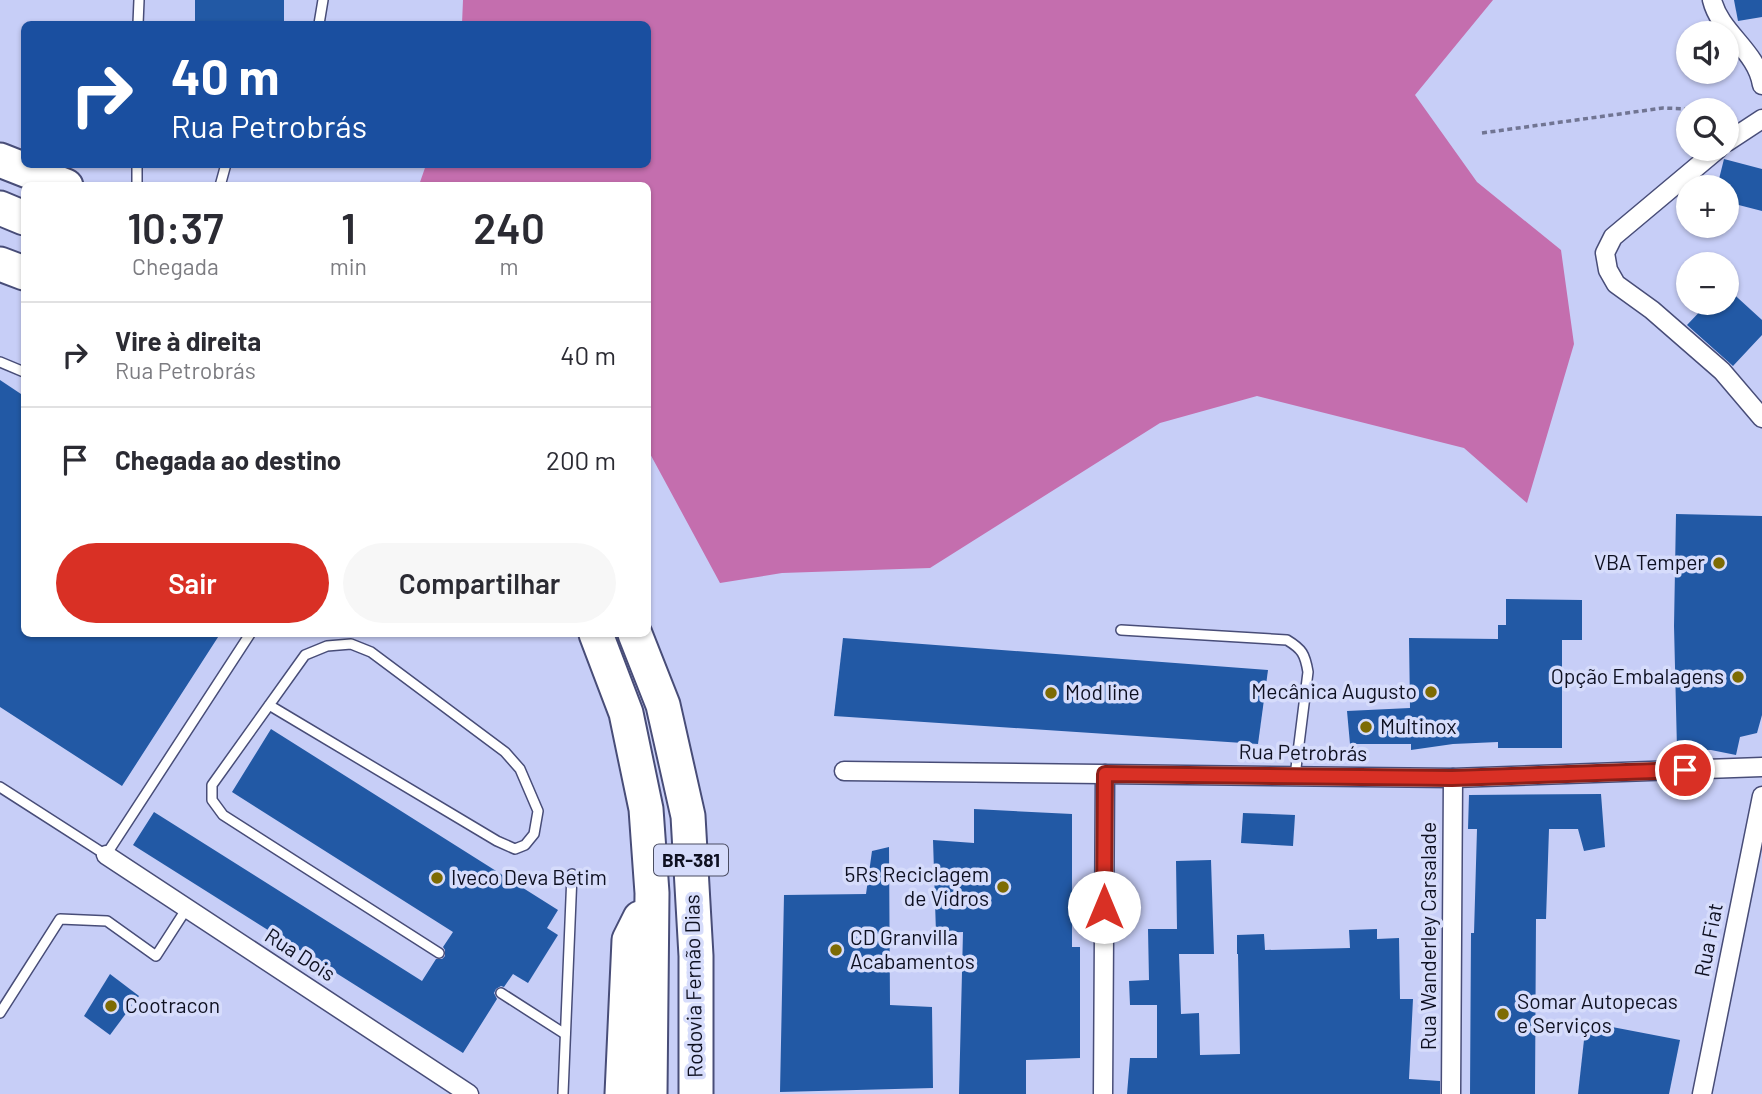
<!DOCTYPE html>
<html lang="pt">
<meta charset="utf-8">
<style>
:root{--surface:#fff;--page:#f7f7f7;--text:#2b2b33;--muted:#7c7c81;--line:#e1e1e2;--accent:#d93025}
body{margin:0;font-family:Barlow,sans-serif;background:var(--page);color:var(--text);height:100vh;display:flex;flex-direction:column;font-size:26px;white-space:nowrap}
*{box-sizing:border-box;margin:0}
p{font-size:23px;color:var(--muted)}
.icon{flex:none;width:38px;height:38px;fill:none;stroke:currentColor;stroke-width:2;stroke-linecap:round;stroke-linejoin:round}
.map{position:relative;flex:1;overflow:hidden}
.panel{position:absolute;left:21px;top:182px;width:630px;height:455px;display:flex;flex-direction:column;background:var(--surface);border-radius:10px;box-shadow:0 2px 5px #0004}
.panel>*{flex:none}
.banner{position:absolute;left:21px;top:21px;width:630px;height:147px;border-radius:10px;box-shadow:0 2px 5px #0004;background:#1a4fa0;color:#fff;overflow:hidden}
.tools{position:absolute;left:1676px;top:21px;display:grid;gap:14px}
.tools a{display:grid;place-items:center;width:63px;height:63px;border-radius:50%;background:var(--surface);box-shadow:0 2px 5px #0004;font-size:35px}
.pin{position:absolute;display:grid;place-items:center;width:60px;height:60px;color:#fff;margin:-30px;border:4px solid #fff;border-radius:50%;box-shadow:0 2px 7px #0007}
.me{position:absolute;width:77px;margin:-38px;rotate:0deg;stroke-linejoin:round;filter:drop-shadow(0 0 5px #0008)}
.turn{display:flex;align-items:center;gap:24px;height:147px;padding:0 35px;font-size:32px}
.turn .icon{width:91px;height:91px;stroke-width:2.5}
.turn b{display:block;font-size:49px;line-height:60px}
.eta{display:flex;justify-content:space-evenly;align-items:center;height:119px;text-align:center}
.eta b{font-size:42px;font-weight:600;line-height:49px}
.cta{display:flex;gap:14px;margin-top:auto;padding:14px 35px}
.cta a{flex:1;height:80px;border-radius:42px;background:var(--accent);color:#fff;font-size:28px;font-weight:600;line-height:80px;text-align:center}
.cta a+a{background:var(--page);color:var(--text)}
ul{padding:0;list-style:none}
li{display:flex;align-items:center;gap:21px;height:105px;padding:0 35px;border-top:2px solid var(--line)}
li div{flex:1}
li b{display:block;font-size:26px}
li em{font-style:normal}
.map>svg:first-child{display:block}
.forest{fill:#c46eae}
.building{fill:#2259a5}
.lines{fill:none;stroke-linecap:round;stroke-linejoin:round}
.service-casing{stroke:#484d78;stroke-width:12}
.minor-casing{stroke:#484d78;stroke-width:21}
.motorway-casing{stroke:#484d78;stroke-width:37}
.path{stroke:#717593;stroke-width:3.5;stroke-dasharray:5 3.5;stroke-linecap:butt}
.service{stroke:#fff;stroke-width:9}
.minor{stroke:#fff;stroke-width:18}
.motorway{stroke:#fff;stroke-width:33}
.route-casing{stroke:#8d1f18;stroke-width:18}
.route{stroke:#d93025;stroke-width:12}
.poi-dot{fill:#7d6b04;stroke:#d6dcfb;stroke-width:2.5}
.labels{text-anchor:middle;stroke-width:7;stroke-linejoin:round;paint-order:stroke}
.shield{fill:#d6dcfb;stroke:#4a4d62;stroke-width:2}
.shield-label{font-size:19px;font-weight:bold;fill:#0e1021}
.poi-label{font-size:21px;fill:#0e1021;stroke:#d6dcfb;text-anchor:start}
.street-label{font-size:21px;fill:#0e1021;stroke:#d6dcfb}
</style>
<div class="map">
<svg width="1762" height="1094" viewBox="0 0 1762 1094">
<rect width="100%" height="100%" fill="#c7cef7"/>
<!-- forest -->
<polygon class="forest" points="463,0 1493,0 1415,95 1477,182 1561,250 1574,344 1527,503 1464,448 1257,396 1160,423 930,568 782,573 720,583 648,450 648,186 419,185 426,165 648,164 648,24 462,24"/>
<!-- building -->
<g class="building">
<rect x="195" y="0" width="89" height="24"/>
<polygon points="1734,0 1762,0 1762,17 1738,21"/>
<polygon points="1724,159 1762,169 1762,211 1727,202 1727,187 1717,187"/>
<polygon points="1727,288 1762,320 1762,335 1733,366 1687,325 1708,303 1727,303"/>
<polygon points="0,380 24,396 24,634 220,634 122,786 0,707"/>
<polygon points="1676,514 1762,516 1762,715 1757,733 1740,737 1736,755 1711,750 1677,749 1674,626"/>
<polygon points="1506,599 1582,600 1582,640 1562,640 1562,748 1498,748 1498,742 1453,744 1411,750 1411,744 1350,744 1347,711 1410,708 1409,638 1498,639 1498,625 1506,625"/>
<polygon points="843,638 1268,670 1258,744 834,716"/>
<polygon points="271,729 558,910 547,928 558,935 528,983 513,974 504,987 501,986 496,989 494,993 497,999 463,1053 133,845 154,812 422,981 436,959 442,959 445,956 445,950 443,947 453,932 232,792"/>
<polygon points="1601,794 1605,847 1584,851 1578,829 1549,829 1546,919 1536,919 1535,1094 1470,1094 1471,933 1474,933 1477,829 1468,829 1469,795"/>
<polygon points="974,809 1072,814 1072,947 1080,947 1080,1058 1026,1060 1026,1094 959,1094 963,932 936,933 933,840 974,843"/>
<polygon points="1243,813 1295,815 1293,846 1241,843"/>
<polygon points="889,847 890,1005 932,1007 933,1088 780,1092 784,895 866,894 872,851"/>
<polygon points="1211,860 1214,954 1179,954 1181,1014 1199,1013 1200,1055 1240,1054 1238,954 1237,954 1237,935 1264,934 1265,950 1350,948 1349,930 1377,929 1377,939 1399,938 1400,999 1413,999 1409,1079 1440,1081 1440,1094 1127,1094 1130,1058 1157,1058 1157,1005 1130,1005 1129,981 1149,980 1148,929 1177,929 1176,861"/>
<polygon points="110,974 139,996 110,1035 84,1016"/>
<polygon points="1586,1022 1680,1040 1669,1094 1578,1094"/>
</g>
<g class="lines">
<!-- service casing -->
<g class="service-casing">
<g id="service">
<polyline points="138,24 139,0"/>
<polyline points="319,24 323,0"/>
<polyline points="137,186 137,164"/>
<polyline points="220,186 226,164"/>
<polyline points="0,362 24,372"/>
<path d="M1121 630 1287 640C1302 649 1305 654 1308 672L1295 776"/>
<polyline points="269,705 497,841 515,849 525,845 534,834 538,811 520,769 505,752 371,652 351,644 327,646 305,655 212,785 212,800 223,815 439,953"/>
<polyline points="0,787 106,855 250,634"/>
<polyline points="501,993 565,1034"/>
<polyline points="0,1013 60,919 107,921 156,956 187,908"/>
<polyline points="563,1094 572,874"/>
</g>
</g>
<!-- minor casing -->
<g class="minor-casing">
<g id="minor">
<path d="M1712 0C1720 33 1757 51 1762 85"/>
<polyline points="1727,142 1762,119"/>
<polyline points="1718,149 1613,237 1605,253 1608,270 1616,284 1652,310 1722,371 1762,418"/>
<polyline points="844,771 1453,778 1762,767"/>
<polyline points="106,855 469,1094"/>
<polyline points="1103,1094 1105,774"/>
<polyline points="1451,1094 1453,778"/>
<polyline points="1702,1094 1762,796"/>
</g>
</g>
<!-- motorway casing -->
<g class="motorway-casing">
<g id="motorway">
<polyline points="0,160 66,186"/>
<polyline points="0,208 24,218"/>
<polyline points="0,264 24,273"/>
<polyline points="596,634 626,713 646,809 652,893 650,1094"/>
<polyline points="635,634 663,705 688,816 696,956 696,1094"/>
<polyline points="622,1094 629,940 640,918"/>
</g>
</g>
<!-- path -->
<polyline class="path" points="1482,133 1663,108 1691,109 1694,110"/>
<!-- service -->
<use href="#service" class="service"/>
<!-- minor -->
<use href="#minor" class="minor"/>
<!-- motorway -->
<use href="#motorway" class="motorway"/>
</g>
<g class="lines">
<!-- route casing -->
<g class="route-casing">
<polyline id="route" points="1104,907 1105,774 1452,778 1685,770"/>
</g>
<!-- route -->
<use href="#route" class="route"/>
</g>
<!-- markers -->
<g class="poi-dot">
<circle cx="1719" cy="563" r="7"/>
<circle cx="1738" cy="677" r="7"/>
<circle cx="1431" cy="692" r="7"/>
<circle cx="1051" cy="693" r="7"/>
<circle cx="1366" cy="727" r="7"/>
<circle cx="437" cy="878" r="7"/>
<circle cx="1003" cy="887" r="7"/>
<circle cx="836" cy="950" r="7"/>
<circle cx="111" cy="1006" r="7"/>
<circle cx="1503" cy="1014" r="7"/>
</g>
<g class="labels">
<!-- shield labels -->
<rect class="shield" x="654" y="844.5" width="74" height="31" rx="5"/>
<g class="shield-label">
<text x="691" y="867">BR-381</text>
</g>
<!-- poi labels -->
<g class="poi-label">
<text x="1705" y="570" text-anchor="end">VBA Temper</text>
<text x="1724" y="684" text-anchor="end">Opção Embalagens</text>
<text x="1417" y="699" text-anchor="end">Mecânica Augusto</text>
<text x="1065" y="700">Mod line</text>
<text x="1380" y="734">Multinox</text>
<text x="989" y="882" text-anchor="end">5Rs Reciclagem<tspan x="989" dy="24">de Vidros</tspan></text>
<text x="451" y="885">Iveco Deva Betim</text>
<text x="850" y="945">CD Granvilla<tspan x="850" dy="24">Acabamentos</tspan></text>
<text x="1517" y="1009">Somar Autopecas<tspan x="1517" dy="24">e Serviços</tspan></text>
<text x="125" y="1013">Cootracon</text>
</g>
<!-- street labels -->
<g class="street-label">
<text transform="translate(1303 753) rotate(1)" y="7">Rua Petrobrás</text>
<text transform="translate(1429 936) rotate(-90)" y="7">Rua Wanderley Carsalade</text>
<text transform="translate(1709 940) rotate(-79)" y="7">Rua Fiat</text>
<text transform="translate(300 955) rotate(33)" y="7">Rua Dois</text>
<text transform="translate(694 986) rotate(-91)" y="7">Rodovia Fernão Dias</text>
</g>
</g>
</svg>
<div class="tools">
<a><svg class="icon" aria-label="sound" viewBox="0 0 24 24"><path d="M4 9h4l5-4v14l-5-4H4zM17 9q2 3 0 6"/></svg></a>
<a><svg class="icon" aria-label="search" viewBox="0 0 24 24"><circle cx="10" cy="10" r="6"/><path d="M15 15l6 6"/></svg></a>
<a>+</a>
<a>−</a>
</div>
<div class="pin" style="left:1685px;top:770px;background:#d93025"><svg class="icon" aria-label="arrive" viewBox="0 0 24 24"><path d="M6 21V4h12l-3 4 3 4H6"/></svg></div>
<svg class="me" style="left:1104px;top:907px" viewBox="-20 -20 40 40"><circle r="19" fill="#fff"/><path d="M0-13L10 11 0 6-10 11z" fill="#d93025"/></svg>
<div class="banner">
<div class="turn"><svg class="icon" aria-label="right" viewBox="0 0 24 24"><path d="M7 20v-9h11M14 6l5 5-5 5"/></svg><div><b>40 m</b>Rua Petrobrás</div></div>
</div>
<section class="panel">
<div class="eta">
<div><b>10:37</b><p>Chegada</p></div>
<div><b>1</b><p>min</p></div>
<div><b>240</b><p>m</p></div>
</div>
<ul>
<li><svg class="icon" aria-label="right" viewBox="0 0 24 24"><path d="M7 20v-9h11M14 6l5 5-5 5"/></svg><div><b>Vire à direita</b><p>Rua Petrobrás</p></div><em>40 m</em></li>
<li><svg class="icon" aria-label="arrive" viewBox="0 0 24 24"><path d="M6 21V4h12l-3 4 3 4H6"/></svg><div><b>Chegada ao destino</b></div><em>200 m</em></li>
</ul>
<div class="cta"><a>Sair</a><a>Compartilhar</a></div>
</section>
</div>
